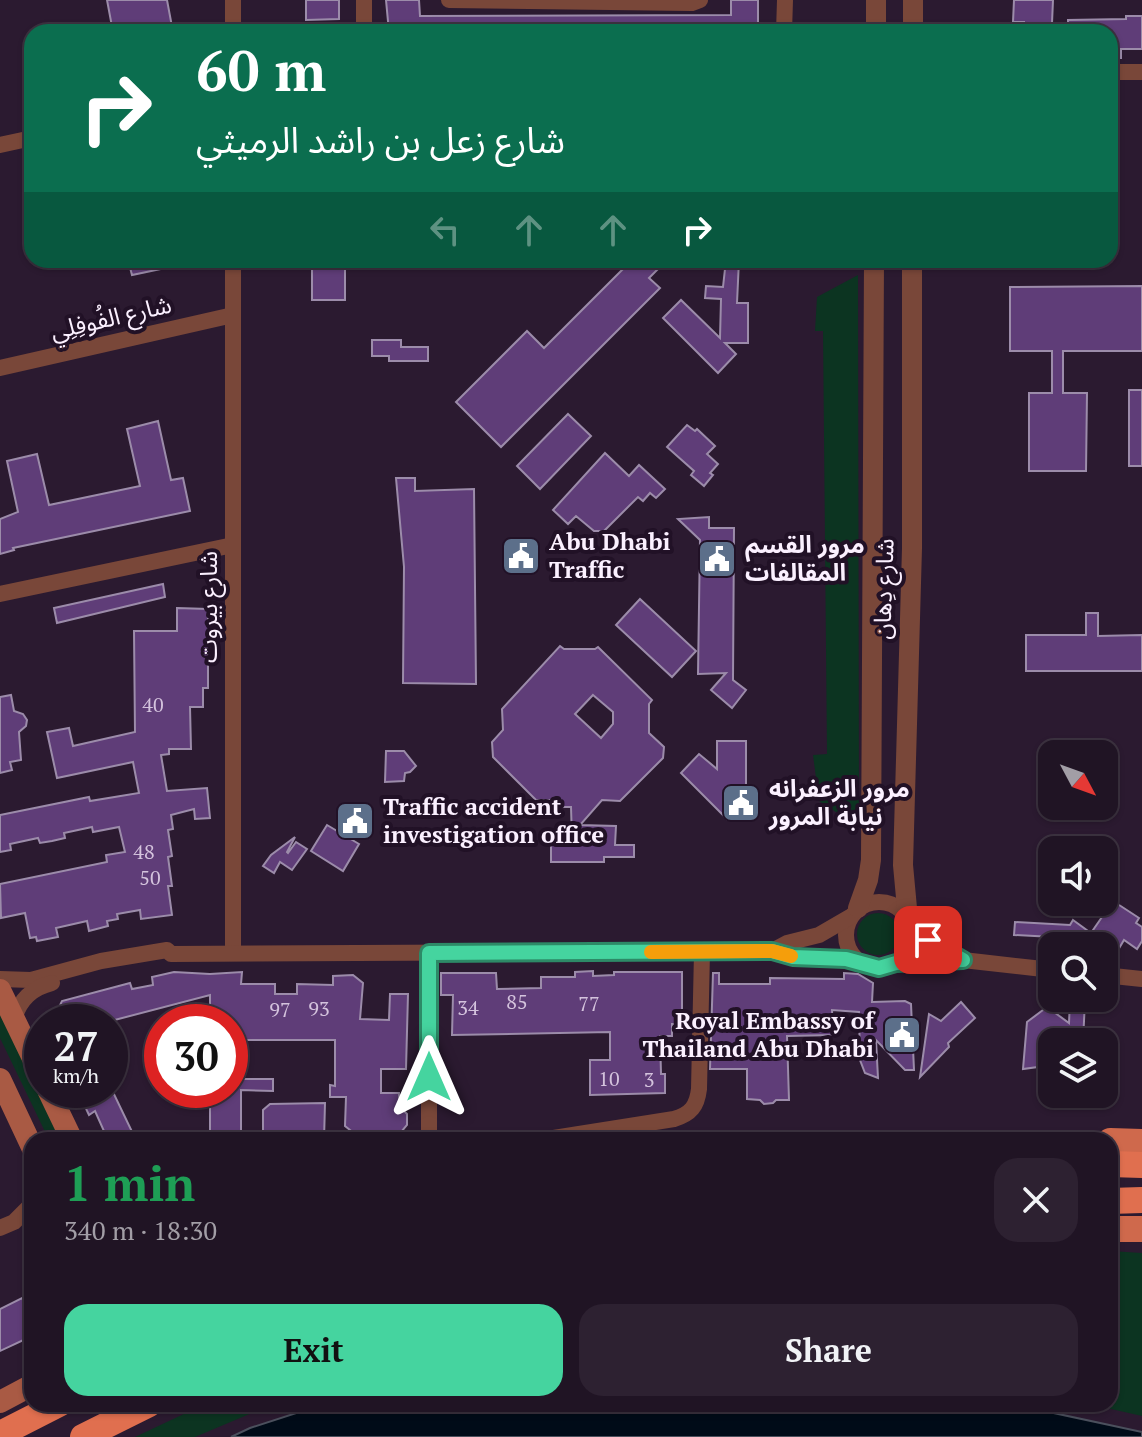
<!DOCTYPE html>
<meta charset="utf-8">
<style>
:root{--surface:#201424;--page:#2d2131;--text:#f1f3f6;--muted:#a29ea6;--line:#3d3341;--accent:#45d49f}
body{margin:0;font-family:"PT Serif","Noto Sans Arabic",serif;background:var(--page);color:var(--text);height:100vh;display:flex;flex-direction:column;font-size:30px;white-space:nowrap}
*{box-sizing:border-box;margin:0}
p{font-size:26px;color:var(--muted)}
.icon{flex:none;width:44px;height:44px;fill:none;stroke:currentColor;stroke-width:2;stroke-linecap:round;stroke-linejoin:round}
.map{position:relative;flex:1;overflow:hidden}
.side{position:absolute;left:24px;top:1132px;width:1094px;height:280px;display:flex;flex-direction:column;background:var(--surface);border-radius:24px;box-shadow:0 2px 6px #0004,0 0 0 2px var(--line)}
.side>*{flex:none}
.top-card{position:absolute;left:24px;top:24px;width:1094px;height:244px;border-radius:24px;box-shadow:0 2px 6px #0004,0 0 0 2px var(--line);background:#0b6e4f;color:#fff;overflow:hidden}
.needle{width:52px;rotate:131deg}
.tools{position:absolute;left:1038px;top:740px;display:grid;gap:16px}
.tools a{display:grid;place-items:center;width:80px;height:80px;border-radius:16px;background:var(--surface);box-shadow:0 2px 6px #0004,0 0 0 2px var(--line);font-size:40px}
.speed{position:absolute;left:24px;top:1004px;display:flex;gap:16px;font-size:40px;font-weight:700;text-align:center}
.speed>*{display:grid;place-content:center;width:104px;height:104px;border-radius:50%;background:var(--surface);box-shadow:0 2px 6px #0004,0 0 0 2px var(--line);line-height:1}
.speed small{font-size:20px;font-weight:400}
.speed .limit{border:12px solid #d22;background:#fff;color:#111}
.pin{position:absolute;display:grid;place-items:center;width:68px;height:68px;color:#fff;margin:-34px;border-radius:16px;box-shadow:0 4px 12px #0006}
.me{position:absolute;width:88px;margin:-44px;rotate:0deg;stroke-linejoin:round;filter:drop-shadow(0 0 6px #0008)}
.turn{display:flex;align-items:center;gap:28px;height:168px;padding:0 40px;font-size:36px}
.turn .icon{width:104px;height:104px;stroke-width:2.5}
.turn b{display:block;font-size:56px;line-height:68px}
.lanes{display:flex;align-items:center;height:76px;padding:0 40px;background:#0003;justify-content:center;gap:40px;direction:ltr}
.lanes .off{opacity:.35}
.round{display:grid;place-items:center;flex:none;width:84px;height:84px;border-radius:24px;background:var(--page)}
.head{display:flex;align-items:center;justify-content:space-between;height:136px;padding:0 40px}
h1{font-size:48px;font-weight:600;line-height:60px;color:#1e9e55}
.cta{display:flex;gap:16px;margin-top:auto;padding:16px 40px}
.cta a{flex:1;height:92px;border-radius:24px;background:var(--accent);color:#111;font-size:32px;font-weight:600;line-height:92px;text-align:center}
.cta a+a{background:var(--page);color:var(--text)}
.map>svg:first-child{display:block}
.green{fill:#0c3421}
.water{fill:#000b18;stroke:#4b505d;stroke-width:2}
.building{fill:#5f3d78;stroke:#9c8caa;stroke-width:2;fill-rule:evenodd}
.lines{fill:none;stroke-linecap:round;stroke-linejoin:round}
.minor{stroke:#794739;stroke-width:16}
.tertiary{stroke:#794739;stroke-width:20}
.secondary{stroke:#a95a44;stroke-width:22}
.primary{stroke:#cf694c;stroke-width:26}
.trunk{stroke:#e06f4f;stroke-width:26}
.route-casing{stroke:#2d8a67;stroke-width:20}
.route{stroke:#45d49f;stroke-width:14}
.slow{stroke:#f59e0b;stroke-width:14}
.labels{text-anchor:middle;stroke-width:8;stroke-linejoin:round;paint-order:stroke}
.number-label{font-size:20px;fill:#d4c3dd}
.street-label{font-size:24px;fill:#fbf0ff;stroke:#211126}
.poi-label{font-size:24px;font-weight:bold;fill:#fbf0ff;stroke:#211126;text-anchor:start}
</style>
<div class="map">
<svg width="1142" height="1437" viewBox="0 0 1142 1437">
<rect width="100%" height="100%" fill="#2b1a30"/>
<!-- green -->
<g class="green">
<polygon points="858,275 859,827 819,801 813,755 827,754 823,331 815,331 817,297"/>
<circle cx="878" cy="934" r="21"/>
<polygon points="0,1010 61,1140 49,1140 0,1038"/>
<polygon points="1110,1251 1142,1253 1142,1416 1089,1404 1110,1404"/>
<polygon points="205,1404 273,1404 195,1437 135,1437"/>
</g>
<!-- water -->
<polygon class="water" points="324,1404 1012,1404 1142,1432 1142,1437 231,1437 250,1428"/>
<!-- building -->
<g class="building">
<polygon points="107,0 167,0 173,32 113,32"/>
<polygon points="306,0 339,0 339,19 306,20"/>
<polygon points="386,0 419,0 420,16 731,15 731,0 758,0 758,32 389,32"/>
<polygon points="1014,0 1053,0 1052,23 1043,23 1043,32 1024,32 1024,22 1013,22"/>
<polygon points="1126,16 1142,16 1142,49 1121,49 1121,58 1110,58 1110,32 1068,32 1068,20 1126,19"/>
<polygon points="128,260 179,260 180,265 132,275"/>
<rect x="312" y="260" width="33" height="40"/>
<polygon points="632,260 636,264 640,260 667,260 649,278 660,288 501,447 456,402 527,331 544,348"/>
<polygon points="726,260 739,260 737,303 748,303 748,343 725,343 736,354 718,373 663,318 681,300 720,338 721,299 705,298 706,286 723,287"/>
<polygon points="1142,286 1142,351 1063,351 1063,393 1087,393 1086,471 1029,471 1029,393 1052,393 1052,351 1010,351 1010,287"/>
<polygon points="372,340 401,340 401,347 428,347 428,361 389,361 389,356 372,356"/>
<rect x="1129" y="390" width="13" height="76"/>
<polygon points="568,414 591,436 540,489 517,466"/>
<polygon points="158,421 171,480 183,478 190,511 13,548 14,550 0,554 0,519 18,512 7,461 37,454 49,505 140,486 127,429"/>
<polygon points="687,425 695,431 697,429 715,446 707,454 718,464 710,473 713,475 704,486 691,475 694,471 667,447"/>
<polygon points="605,453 629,476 639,465 665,489 656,498 650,493 643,501 638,497 604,531 594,531 576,516 568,524 553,510"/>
<polygon points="396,478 415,478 415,491 474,489 476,684 403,683 404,567"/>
<polygon points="709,517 709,528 734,528 733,680 746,690 732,708 711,690 726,673 698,674 700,540 678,519"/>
<polygon points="163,584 165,597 57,623 54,608"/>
<polygon points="640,599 696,651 672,677 616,625"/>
<polygon points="177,608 208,609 208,688 203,688 203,707 190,707 191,749 169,749 169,754 161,755 167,791 207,788 210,818 195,819 194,809 171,815 173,829 168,830 172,856 168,857 172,886 168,886 172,915 141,919 140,910 117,914 118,919 107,921 108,926 89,931 87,921 56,928 58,937 37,941 36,937 30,938 25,913 1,918 0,884 107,862 106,855 125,852 119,827 93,832 92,827 64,833 65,838 52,841 40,843 38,838 10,844 11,850 0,852 0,815 89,797 90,801 139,793 133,762 57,778 47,732 69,728 73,746 135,732 134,631 177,631"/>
<polygon points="1086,613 1098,613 1098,636 1142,635 1142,671 1026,671 1026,635 1086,635"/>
<path d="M560 646 564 649H595L598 647 652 700 649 704V733L664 747 663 758 620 801 602 800 580 825 616 826 615 845H634V857H604V862H551V840H572L571 807H563L556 800H536L493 757 492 742 503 730 502 709ZM593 695 613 712V724L601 738 575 714Z"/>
<polygon points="11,695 14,711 23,714 27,720 26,726 19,732 21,760 10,762 12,770 0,773 0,697"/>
<polygon points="717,741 746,741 746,801 727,819 681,773 699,754 717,769"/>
<polygon points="386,751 404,751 416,766 410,772 405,773 404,781 385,782"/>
<polygon points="327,825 359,844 343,871 311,851"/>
<polygon points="295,837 287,852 288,853 296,842 307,849 292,870 280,862 274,873 263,866 271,855"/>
<polygon points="1113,901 1139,918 1136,923 1142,927 1142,941 1137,949 1124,940 1118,950 1091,933"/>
<polygon points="1073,920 1088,931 1078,944 1073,940 1053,939 1053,937 1014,935 1015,922 1070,925"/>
<polygon points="593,971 593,976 614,975 614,972 682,972 682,1024 672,1024 672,1036 660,1036 661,1074 665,1074 665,1093 590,1095 590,1060 610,1060 610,1032 452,1035 453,995 441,995 441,973 496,973 497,989 541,988 541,977 575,977 575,972"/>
<polygon points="174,972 210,974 242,972 241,984 275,984 275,994 297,994 297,984 333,985 333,976 353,975 363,983 360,1019 389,1020 390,994 408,994 406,1069 381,1069 381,1093 399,1093 399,1106 407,1114 407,1125 397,1137 393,1134 355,1134 345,1126 346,1097 330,1097 330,1085 335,1086 335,1040 241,1040 241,1057 230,1057 230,1022 210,1022 210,995 107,1022 52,1022 62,1001 130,983 132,989 153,985 152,977"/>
<polygon points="713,973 719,973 719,984 770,984 770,978 844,979 844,973 858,974 873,983 872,1002 905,1001 911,1004 914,1070 905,1070 876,1040 878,1078 865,1073 860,1060 859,1012 832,1010 833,1035 787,1036 789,1100 776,1100 773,1103 764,1104 760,1100 747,1099 747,1069 710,1069"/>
<polygon points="1070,1000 1085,1000 1083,1042 1052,1042 1052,1059 1045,1066 1023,1069 1027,1022 1047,1007 1069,1023"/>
<polygon points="961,1002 975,1018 948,1043 949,1047 920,1077 929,1014 941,1021"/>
<polygon points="230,1079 273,1079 273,1091 241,1090 241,1140 210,1140 210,1090 230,1090"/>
<polygon points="90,1090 112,1090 136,1140 89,1140 104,1131 95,1111 89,1115 80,1096"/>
<polygon points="325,1103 324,1140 263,1140 263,1110 270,1104"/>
<polygon points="22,1298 32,1320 32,1336 0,1351 0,1309"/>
</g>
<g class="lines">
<!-- minor -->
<g class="minor">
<polyline points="233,0 233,32"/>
<polyline points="364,0 364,32"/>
<polyline points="449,0 692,3 700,0"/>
<polyline points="784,32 785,0"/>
<polyline points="1110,72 1142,72"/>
<polyline points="0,145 32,138"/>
<polyline points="0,368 233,315"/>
<polyline points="0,594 233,545"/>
<circle cx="879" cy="935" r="33"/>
<polyline points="912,930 962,959"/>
<polyline points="772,951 787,943 819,935 850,917"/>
<polyline points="233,953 233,260"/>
<polyline points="429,953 429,1140"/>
<polyline points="896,963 963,960 1052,970"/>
<polyline points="1104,975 1142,979"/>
<path d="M0 979 31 980 101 961 167 950 171 954 772 951C800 962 832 955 862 964"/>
<path d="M14 1019C20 999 32 988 52 983"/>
<path d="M541 1140 674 1119C691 1114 697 1106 699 1089L702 952"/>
<polyline points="0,1228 14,1222 32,1204"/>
</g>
<!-- tertiary -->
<g class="tertiary">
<polyline points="876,32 876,0"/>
<polyline points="913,32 913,0"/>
<polyline points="858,908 868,880 871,860 874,260"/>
<polyline points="908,919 903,865 912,548 912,260"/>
</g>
<!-- secondary -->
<g class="secondary">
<polyline points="0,990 42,1077"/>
<polyline points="0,1079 32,1147"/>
<polyline points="48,1090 72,1140"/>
<polyline points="0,1402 32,1385"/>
</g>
<!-- primary -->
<g class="primary">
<polyline points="1110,1141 1142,1142"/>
<polyline points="1110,1229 1142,1229"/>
</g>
<!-- trunk -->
<g class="trunk">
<polyline points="1110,1164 1142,1165"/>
<polyline points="1110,1201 1142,1200"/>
<polyline points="0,1434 59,1404"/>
<polyline points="83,1437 149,1404"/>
</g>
</g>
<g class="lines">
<!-- route casing -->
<g class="route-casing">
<polyline id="route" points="429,1077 429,953 772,951 793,957 846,959 879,968 896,963 963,960 928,940"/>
</g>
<!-- route -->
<use href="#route" class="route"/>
<!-- slow -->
<polyline class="slow" points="651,952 772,951 791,956"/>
</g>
<!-- icons -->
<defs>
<g id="civic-square" transform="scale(2)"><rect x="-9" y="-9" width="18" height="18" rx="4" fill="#5c6f8a" stroke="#211126"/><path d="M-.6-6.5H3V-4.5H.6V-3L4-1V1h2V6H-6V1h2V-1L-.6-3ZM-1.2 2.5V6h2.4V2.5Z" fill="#fff"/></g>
</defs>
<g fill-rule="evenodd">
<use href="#civic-square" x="521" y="556"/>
<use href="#civic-square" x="717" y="559"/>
<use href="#civic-square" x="741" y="803"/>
<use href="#civic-square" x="355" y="821"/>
<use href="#civic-square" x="902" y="1035"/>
</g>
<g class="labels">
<!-- number labels -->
<g class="number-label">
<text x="153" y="712">40</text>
<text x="144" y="859">48</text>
<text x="150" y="885">50</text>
<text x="517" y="1009">85</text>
<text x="589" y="1011">77</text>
<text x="468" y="1015">34</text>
<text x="319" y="1016">93</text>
<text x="280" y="1017">97</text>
<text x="609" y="1086">10</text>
<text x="649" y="1087">3</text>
</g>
<!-- street labels -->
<g class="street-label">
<text transform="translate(111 318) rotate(-13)" y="8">شارع الفُوفِلِي</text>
<text transform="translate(884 589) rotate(-88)" y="8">شارع دِهان</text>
<text transform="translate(209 607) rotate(-90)" y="8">شارع بيروت</text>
</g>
<!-- poi labels -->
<g class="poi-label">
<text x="549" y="550">Abu Dhabi<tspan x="549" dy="28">Traffic</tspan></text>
<text x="745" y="553">مرور القسم<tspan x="745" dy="28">المقالفات</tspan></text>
<text x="769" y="797">مرور الزعفرانه<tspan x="769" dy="28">نيابة المرور</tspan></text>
<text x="383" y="815">Traffic accident<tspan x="383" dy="28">investigation office</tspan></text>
<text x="874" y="1029" text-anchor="end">Royal Embassy of<tspan x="874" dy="28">Thailand Abu Dhabi</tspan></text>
</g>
</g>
</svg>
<div class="tools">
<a><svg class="needle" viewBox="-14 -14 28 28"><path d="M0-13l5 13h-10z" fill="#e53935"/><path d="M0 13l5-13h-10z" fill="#a29ea6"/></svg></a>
<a><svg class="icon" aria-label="sound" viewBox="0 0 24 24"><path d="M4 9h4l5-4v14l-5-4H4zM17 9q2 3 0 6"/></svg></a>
<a><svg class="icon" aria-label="search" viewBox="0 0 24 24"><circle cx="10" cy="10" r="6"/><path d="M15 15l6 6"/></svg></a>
<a><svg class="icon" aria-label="layers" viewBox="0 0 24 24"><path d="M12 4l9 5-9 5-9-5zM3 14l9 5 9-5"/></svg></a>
</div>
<div class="speed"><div>27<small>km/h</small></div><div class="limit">30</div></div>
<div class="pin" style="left:928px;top:940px;background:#d93025"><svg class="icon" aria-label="arrive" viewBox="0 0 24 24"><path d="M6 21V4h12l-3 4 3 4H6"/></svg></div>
<svg class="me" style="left:429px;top:1077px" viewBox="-20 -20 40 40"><path d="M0-17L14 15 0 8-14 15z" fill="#45d49f" stroke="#fff" stroke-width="4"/></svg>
<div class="top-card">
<div class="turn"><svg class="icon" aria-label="right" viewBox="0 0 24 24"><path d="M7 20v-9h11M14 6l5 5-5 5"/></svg><div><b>60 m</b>شارع زعل بن راشد الرميثي</div></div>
<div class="lanes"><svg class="icon off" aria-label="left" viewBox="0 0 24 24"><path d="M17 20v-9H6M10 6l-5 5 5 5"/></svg><svg class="icon off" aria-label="ahead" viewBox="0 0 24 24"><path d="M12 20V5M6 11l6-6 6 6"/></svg><svg class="icon off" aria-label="ahead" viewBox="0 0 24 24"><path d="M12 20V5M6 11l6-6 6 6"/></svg><svg class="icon" aria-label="right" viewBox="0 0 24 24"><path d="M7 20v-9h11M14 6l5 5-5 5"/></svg></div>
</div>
<section class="side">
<div class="head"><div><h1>1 min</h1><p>340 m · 18:30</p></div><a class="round"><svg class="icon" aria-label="close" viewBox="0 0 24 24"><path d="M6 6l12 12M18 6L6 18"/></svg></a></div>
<div class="cta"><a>Exit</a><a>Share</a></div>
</section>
</div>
